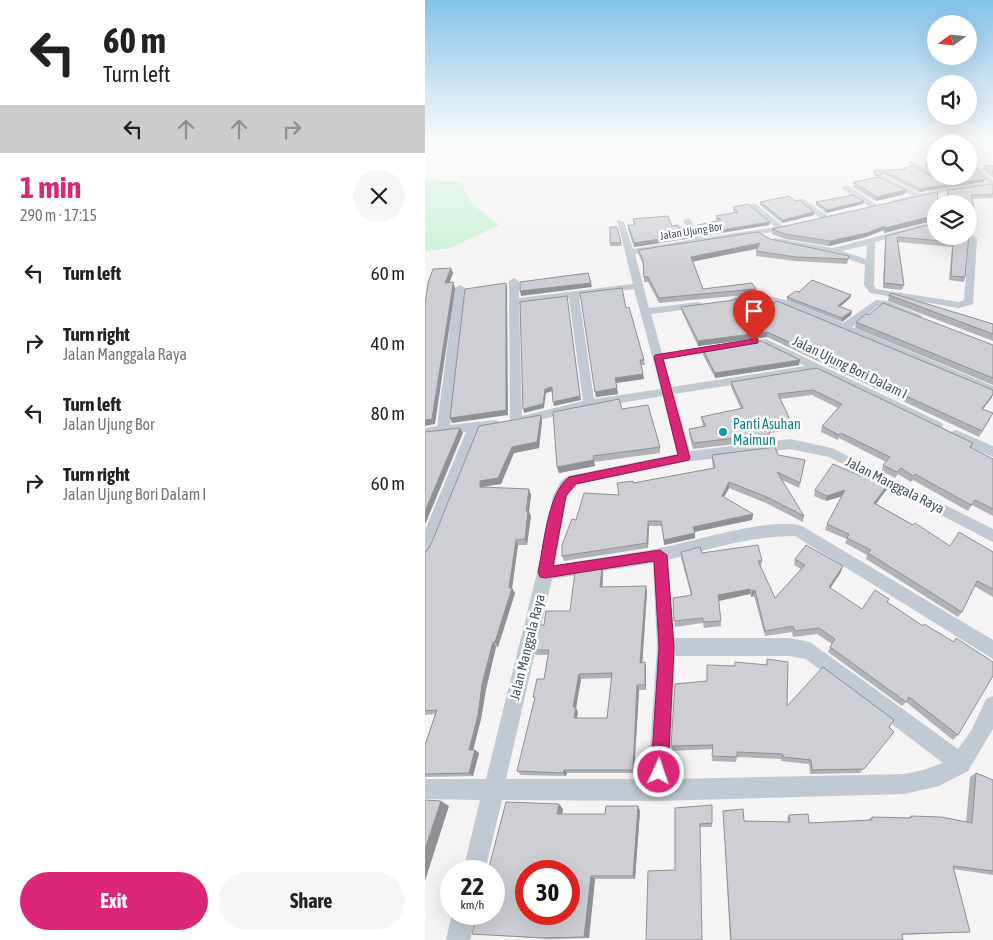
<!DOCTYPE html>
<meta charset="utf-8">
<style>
:root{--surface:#fff;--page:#f6f6f6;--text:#222;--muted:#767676;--accent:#db2777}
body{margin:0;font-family:"Asap Condensed",sans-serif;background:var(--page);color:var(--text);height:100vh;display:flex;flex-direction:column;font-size:19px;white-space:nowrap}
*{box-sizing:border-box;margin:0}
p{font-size:16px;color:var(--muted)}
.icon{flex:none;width:28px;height:28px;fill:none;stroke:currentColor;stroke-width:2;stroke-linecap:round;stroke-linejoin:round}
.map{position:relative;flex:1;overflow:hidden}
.details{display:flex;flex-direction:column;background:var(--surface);width:425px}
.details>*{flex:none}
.guide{background:#fff;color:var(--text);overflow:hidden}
.needle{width:32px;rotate:255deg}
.buttons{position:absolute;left:502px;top:15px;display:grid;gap:10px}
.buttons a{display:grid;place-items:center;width:50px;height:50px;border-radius:50%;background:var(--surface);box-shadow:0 5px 20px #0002;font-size:25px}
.speed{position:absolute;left:15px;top:860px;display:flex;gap:10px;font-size:25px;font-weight:700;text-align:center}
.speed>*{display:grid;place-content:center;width:65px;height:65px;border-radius:50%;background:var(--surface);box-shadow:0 5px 20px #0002;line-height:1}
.speed small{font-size:12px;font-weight:400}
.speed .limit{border:8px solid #d22;background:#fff;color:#111}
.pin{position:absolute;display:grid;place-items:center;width:42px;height:42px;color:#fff;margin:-51px -21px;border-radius:50% 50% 50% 0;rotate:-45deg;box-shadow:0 0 5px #0007}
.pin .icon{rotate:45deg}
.me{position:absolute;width:55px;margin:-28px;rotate:3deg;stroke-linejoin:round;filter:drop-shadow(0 0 4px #0008)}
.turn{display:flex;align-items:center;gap:18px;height:105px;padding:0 20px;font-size:22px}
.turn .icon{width:65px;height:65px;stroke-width:2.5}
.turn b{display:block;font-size:35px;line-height:42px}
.lanes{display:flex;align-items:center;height:48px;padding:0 20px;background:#0003;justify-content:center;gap:25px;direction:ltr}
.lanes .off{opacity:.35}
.round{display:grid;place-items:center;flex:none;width:52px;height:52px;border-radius:26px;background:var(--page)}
.headline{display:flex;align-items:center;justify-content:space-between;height:85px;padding:0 20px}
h1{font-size:30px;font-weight:700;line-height:38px;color:var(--accent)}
.primary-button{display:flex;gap:10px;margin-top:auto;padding:10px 20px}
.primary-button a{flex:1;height:58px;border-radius:30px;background:var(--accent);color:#fff;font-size:20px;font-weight:700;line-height:58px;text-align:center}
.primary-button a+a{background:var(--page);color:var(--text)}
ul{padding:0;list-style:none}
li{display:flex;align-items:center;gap:15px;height:70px;padding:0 20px}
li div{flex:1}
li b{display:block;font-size:19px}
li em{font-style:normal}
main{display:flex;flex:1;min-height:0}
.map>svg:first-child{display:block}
.green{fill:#c3f1d5}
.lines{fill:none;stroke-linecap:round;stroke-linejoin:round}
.minor{fill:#c1cad2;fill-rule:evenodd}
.wall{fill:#b0b2b7;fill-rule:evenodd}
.shaded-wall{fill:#909195}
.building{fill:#cdcfd5;stroke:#909195;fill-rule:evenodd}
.route{fill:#db2777;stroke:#8e194d}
.culture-dot{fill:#0f9aa8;stroke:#fff;stroke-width:2}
.labels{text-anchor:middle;stroke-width:5;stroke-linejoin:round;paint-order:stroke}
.far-street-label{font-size:11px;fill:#4a5661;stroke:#fff}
.street-label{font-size:14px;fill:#4a5661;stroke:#fff}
.culture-label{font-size:14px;fill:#0d838f;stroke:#fff;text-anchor:start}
</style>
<main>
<section class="details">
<div class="guide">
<div class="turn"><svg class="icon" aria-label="left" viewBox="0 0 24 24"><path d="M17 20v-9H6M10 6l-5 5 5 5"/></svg><div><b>60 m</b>Turn left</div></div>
<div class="lanes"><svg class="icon" aria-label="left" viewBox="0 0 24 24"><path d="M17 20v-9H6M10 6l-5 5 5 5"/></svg><svg class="icon off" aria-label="ahead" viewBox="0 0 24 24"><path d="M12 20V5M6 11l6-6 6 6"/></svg><svg class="icon off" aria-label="ahead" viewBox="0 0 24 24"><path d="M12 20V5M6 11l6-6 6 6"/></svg><svg class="icon off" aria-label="right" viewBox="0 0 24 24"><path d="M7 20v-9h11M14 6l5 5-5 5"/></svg></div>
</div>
<div class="headline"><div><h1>1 min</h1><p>290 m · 17:15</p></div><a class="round"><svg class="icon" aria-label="close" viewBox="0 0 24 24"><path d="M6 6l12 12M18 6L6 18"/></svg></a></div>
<ul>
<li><svg class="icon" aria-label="left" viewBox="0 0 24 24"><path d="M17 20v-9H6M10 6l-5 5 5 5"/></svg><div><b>Turn left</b></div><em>60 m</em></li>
<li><svg class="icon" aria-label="right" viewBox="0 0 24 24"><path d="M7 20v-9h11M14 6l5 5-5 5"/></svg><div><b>Turn right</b><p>Jalan Manggala Raya</p></div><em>40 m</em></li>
<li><svg class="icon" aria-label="left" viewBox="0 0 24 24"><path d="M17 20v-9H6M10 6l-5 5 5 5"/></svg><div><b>Turn left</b><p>Jalan Ujung Bor</p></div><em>80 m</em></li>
<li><svg class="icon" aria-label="right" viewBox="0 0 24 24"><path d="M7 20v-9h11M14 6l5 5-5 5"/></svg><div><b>Turn right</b><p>Jalan Ujung Bori Dalam I</p></div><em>60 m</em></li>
</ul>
<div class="primary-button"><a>Exit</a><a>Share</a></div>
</section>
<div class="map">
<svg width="568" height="940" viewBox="0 0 568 940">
<rect width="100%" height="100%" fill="#f5f3f3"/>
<!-- green -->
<polygon class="green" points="0,180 36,182 47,204 74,225 25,248 0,251"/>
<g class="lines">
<!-- minor -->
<g class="minor">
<polygon points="485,161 511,173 511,176 514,176 508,178 483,164"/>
<polygon points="550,165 568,180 568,187 528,190 471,204 467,202 468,200 487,196 453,178 460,176 495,194 528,186 563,183 548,168"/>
<polygon points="418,186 424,186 455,207 448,209 418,190"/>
<polygon points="378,199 405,217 405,221 399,221 375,203 375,199"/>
<path d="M325 204H331L358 226 365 225 369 227 365 229 210 254 224 308 274 302 279 305 274 308 226 314 237 353 341 339 517 423 518 426 517 429H507L391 372 249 394 265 451 365 439 407 448 568 529V542L404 457 365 449 260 462 152 484 146 489 142 496 130 565C165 559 200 555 235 548 267 542 349 516 377 526L568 640V659L370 536C327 536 284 549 243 560L249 638H364L385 642 533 749 546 731 561 699 568 696V729L543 771 514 786 479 794 233 801 77 800 60 871H38L55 800 0 799V779H61L112 573 128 496 136 481 143 476 252 454 238 396 164 408 97 424H87L85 421 84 281 89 278 94 281V298L208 284 192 220 199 222 208 249 270 239 258 221 262 219H265L277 238 350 227 325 208ZM209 289 236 389 169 399 154 297ZM144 298 158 401 97 416 94 304ZM336 344 380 366 247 387 239 359ZM228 563 232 647 223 779H81L127 579ZM250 656H364L381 659 518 763 498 770 479 774 244 779Z"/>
<path d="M511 221V225L450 242 449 285 451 289 534 302 539 300 544 240 541 236H544V232L552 239 548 304 534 308 445 293 439 285 440 265 406 253 346 241 350 238 408 248ZM442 245 441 259 417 251Z"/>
<polygon points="35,285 40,288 25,425 71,420 77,424 71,428 55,430 8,549 5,554 0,556 0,530 41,432 0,436 0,428 12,426 30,288"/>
<polygon points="339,295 365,301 418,323 451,300 462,301 496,315 497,317 492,320 453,306 427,327 568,386 568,395 358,305 339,301 310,303 305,300 310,297"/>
<polygon points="531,430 568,446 568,457 526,438 525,435 526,432"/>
<polygon points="27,914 51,914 45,940 21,940"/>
</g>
</g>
<!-- wall -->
<g class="wall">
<polygon points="511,162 511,172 500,166 501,163"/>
<polygon points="560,165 568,166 568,178 558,170"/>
<polygon points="478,168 509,177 559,182 494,192 458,174 455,177 481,190 480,194 451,201 428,187 428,182 451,177 448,173 448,171 477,169"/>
<polygon points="568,184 568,198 547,199 552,222 551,227 544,226 544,204 511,204 511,220 459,233 459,230 441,237 404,246 360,239 347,234 347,229 513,201 522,201 521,195 523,190"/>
<polygon points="439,201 438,204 401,213 391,205 391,202"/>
<polygon points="335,202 389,212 389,215 357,223 335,205"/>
<polygon points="308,207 344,225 278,236 273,228 273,225 293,221 291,219 291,216 310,212 308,211"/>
<polygon points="208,219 247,226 254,228 267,238 209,247 203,229 203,225 209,225"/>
<polygon points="461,236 544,236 540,277 539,282 524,280 527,247 473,242 479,285 477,290 458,288 460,241"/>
<polygon points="345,239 424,256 422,264 370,261 331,256 332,249 268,261 278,289 331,289 331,294 234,303 223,282 219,282 218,264 214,255 213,250"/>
<polygon points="185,243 196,243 197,246 185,246"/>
<polygon points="374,292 426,295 425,298 415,307 426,315 417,322 362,300 362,297"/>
<polygon points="464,295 568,324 568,341 463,301"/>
<polygon points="347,305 567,397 558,409 565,419 554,437 342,337 273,346 257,312 256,307"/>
<polygon points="201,308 219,360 220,365 216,365 219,379 191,383 193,394 171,397"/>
<polygon points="444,315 568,345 568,385 430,328 431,322"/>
<polygon points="278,350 374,365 290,378 278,355"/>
<polygon points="392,368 548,443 546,448 568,459 568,516 547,505 543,511 488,480 486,482 473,474 470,478 457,471 458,465 461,462 414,438 413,440 396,432 397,426 413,408 387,395 355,399 367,424 366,430 344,433 344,440 268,449 264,434 264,429 278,426 277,422 276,417 316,409 306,387 306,382"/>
<polygon points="197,409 235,447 235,453 169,462 170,466 134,473 132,467"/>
<polygon points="116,415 117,421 114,448 89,453 76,484 58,487 104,489 106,495 104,512 106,516 102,545 93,545 87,588 90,593 73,647 71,647 61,689 56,719 48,750 50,750 54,753 48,776 0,777 0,745 10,714 0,715 0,551 2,551"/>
<polygon points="287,455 353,455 380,460 374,488 357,480 379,516 378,522 341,503 304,488 299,497 328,514 327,520 270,532 270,538 239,545 237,526 224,526 223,548 139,561 137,556 151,520 194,495 208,483 288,468 287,461"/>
<polygon points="462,489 451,504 525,546 568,552 568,597 549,586 537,612 533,617 441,559 442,555 420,543 422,539 400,530 402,524 417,496 401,501 389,496 390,490"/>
<polygon points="256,552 277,553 337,561 336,566 335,567 350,598 376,569 369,565 370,559 416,572 405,588 437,609 462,602 498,626 528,642 531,638 533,735 528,740 481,702 477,706 403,652 407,644 392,634 368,637 367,632 340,636 329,596 326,597 325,594 294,601 296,626 279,628 278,623 250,627 248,598 266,595 256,558"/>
<path d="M177 567 178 573 177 587 221 586 222 592 217 663 221 667V690H214L209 773H142L141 776 96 775 92 771 110 700 108 697 119 679 123 655H111L108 650 119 625 145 611ZM187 678 182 718H152L153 712 151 708 156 679Z"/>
<polygon points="342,659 362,706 464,727 469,732 435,773 385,774 384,764 356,761 356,759 312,757 311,762 287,761 288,749 247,751 246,746 282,681 310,666 341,665"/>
<polygon points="551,773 568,780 568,875 529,869 545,932 477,935 478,940 305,940 298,811 319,821 363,822 362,818 364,815 384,823 443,820 447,817 483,818 486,816 541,822 545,777"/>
<polygon points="213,806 215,811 210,879 170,879 164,938 125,939 47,934 138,809 137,814 180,814"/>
<polygon points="250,808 287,823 287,827 275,827 250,870"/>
</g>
<!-- shaded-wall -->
<g class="shaded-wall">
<polygon points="560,179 559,182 494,192 495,189"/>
<polygon points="481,190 480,194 451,201 452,197"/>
<polygon points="439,201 438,204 401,213 402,210"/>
<polygon points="389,212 389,215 357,223 358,220"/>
<polygon points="511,215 511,220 459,233 460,228"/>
<polygon points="345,222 344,225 278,236 278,233"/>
<polygon points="460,226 459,230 441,237 404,246 405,241"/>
<polygon points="267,234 267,238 209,247 209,243"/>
<polygon points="335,243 334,248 266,262 266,257"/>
<polygon points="26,268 28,273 22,289 20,283"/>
<polygon points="28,282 30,288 30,290 10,424 0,426 0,420"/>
<polygon points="81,283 82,288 83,415 27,423 25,418"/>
<polygon points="166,283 167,287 96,296 95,291"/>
<polygon points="426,295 425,298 412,309 413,306"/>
<polygon points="142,300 156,400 129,406 128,402"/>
<polygon points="427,311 426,315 417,322 417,318"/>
<polygon points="342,332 342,337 273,346 273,341"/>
<polygon points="375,360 374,365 290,378 290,373"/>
<polygon points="218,374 219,379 191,383 193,394 171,397 170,392 190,378"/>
<polygon points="127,387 128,391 121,393 119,408 99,413 98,409 120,389"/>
<polygon points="568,394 567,397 554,414 557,409"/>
<polygon points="116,415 117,421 114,448 89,453 76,484 55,487 55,481"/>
<polygon points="35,428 38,433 0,525 0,511"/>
<polygon points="168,456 170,466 134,473 132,467"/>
<polygon points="304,482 304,488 297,501 297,496"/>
<polygon points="464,483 462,489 447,509 449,503"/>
<polygon points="104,489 106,495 104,512 106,516 102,545 100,539"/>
<polygon points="420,490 418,496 401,501 402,496"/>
<polygon points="328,514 327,520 268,532 268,527"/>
<polygon points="223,521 224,526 223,548 222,543"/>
<polygon points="270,533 270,538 239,545 239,540"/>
<polygon points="91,540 93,545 87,588 90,593 73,647 70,642 84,588"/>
<polygon points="418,566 416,572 402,593 404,587"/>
<polygon points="177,567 178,573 177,593 175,587"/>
<polygon points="221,586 222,592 217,668 215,663"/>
<polygon points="325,589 325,594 293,601 293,595"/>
<polygon points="330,590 329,596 326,597 327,591"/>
<polygon points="68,642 71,647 61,689 56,719 47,754 44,750 57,684"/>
<polygon points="220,662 221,667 221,690 220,685"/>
<polygon points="154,674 156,679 151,708 153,712 151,722 149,718 148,707"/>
<polygon points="212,685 214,690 209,773 208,770"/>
<polygon points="50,750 54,753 48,776 44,773"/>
<polygon points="139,770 142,773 141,776 138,773"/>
<polygon points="16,801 24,806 0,881 0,849"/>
<polygon points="134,804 138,809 136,819 132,814"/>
<polygon points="213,806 215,811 210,879 208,876"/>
<polygon points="166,876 170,879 164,938 159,937"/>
</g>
<!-- building -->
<g class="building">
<polygon points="511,162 511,169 501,163"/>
<polygon points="560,165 568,166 568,172"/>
<polygon points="488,166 509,177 544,176 544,166 548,166 560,179 495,189 458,171 453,176 448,171 481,169 478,168"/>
<polygon points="454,177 481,190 452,197 428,182"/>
<polygon points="568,184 568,194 546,195 552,222 544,221 544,204 511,204 511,215 460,228 460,226 442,233 405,241 360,234 347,229 512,192 513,201 522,201 524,199 523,190"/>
<polygon points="428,195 439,201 402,210 391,202"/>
<polygon points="364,196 370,201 374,200 389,212 358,220 335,202"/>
<polygon points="323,204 345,222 278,233 273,225 296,220 291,216 313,212 308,207"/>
<polygon points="243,216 247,226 253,225 254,228 262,226 267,234 209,243 203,225 210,225 208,219"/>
<polygon points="511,223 511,236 544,236 540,277 526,276 528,242 472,237 479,285 459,283 461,236"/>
<polygon points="185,227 192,227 196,243 185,243"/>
<polygon points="333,232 345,239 424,256 423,259 371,257 331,251 335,243 266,257 278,289 327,283 331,289 234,298 223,277 219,277 218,260 213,250"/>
<polygon points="26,268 20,283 28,282 28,285 7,419 0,420 0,305 3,283 8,269"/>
<polygon points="163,273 166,283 95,291 95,282"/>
<polygon points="387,280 426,295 413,306 427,311 417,318 362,297 371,291 374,292"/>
<polygon points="81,283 81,410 25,418 40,289"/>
<polygon points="197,288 201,308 204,307 219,360 215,360 218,374 190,378 192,388 170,392 155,293"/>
<polygon points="466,293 568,324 568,334 464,295"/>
<polygon points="142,296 155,396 128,402 127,387 120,389 118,404 98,409 95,302"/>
<polygon points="324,298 343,299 347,305 352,301 568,390 568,394 557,409 568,413 557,431 342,332 273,341 256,307"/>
<polygon points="458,303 568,345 568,378 431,322 441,314 444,315"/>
<polygon points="336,341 375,360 290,373 278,350"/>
<polygon points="392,368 548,443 545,447 568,459 568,509 550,500 546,505 490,474 488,476 476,468 472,472 458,465 465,457 416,433 414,435 397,426 417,404 388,390 353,394 367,424 342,427 345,434 268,443 264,429 281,426 276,417 318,408 306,382"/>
<polygon points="194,399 197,409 223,405 235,447 168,456 169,460 132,467 128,412"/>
<polygon points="116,415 112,442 87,447 73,478 55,481 55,487 104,489 101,511 103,511 100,539 91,540 84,588 87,588 70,642 68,642 57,684 53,715 44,750 50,750 44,773 0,774 0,745 12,710 0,711 0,551 2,551 6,544 54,426"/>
<polygon points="35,428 0,511 0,432"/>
<polygon points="350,447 353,455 380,460 375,483 352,472 379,516 342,497 304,482 297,496 328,514 268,527 270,533 239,540 236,521 223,521 222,543 137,556 137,545 147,519 151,520 159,493 194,495 192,483 208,481 208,483 290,468 287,455"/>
<polygon points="408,464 445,480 449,476 464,483 449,503 488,525 490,523 525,546 534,532 568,552 568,589 552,581 537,612 443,553 446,550 422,538 424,534 402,524 420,490 402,496 390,490"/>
<polygon points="333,545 337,561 333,561 350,598 380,565 370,559 381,545 418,566 404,587 437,609 450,590 464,599 462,602 498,626 499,624 529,642 531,638 568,662 568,676 533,735 484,697 481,702 405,647 410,639 394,628 370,631 368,626 340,631 330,590 327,591 325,589 293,595 296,621 278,622 278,618 249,621 248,598 267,595 256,552 275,547 277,553"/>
<path d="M177 567 175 587 221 586 215 663 220 662V685H212L208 770H139L138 773 92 771 110 697H108L112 679H119L124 650H108L114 625H119L121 611H145L150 571ZM187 673 182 718H149L151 707H148L154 674Z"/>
<polygon points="342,659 363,662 362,706 398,667 469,720 464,727 469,732 439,769 387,770 386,760 358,757 358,754 312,752 312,757 287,756 288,745 246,746 250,684 282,681 282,665 310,666 310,662 342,665"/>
<polygon points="551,773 568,780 568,871 528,866 545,932 477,934 478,940 306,940 298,811 318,809 319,821 365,822 364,815 383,814 384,823 447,820 447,817 486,818 486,816 516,817 547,823"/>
<polygon points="0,800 16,801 0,849"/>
<path d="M81 802 134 804 132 814H180L181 806H213L208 876H166L159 937 119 938 47 934 52 914H69V871H63ZM101 871H144V914H101Z"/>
<polygon points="287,805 287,823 275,824 277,940 221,940 223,871 250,870 250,808"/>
</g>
<!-- sky -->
<linearGradient id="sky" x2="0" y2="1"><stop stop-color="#85c3ea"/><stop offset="0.51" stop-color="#fafafa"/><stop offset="1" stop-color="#fafafa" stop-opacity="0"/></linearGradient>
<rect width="568" height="272" fill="url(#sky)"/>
<!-- route -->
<path class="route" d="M329 339H333V343L238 359 265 458 264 460 151 484 141 496 128 566 235 550 242 555 249 647 243 772 240 778 234 781 228 778 226 772 234 647 229 561 120 578 115 577 113 572C119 546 122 494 144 477L253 455 229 357 230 355Z"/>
<!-- markers -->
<circle class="culture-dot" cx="298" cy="432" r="5"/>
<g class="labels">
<!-- far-street labels -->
<g class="far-street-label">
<text transform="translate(266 231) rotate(-9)" y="4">Jalan Ujung Bor</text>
</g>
<!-- street labels -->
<g class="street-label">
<text transform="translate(425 367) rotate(26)" y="5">Jalan Ujung Bori Dalam I</text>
<text transform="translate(470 485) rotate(27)" y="5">Jalan Manggala Raya</text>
<text transform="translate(102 647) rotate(-76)" y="5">Jalan Manggala Raya</text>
</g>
<!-- culture labels -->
<g class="culture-label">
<text x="308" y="429">Panti Asuhan<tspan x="308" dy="16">Maimun</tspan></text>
</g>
</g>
</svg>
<div class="buttons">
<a><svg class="needle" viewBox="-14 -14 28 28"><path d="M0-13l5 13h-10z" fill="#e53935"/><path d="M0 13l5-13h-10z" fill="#767676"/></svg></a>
<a><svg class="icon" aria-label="sound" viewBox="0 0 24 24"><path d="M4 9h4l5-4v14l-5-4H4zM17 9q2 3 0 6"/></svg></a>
<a><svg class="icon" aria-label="search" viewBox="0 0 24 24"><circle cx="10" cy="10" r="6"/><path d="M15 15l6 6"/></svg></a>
<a><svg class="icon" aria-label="layers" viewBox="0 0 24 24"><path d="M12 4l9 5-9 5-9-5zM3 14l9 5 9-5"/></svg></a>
</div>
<div class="speed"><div>22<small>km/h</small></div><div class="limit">30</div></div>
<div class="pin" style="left:329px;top:341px;background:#d93025"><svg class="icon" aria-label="arrive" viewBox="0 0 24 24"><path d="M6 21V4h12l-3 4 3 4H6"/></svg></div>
<svg class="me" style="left:234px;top:772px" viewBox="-20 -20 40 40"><circle r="17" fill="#db2777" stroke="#fff" stroke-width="3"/><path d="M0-11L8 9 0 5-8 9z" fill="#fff"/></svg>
</div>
</main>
